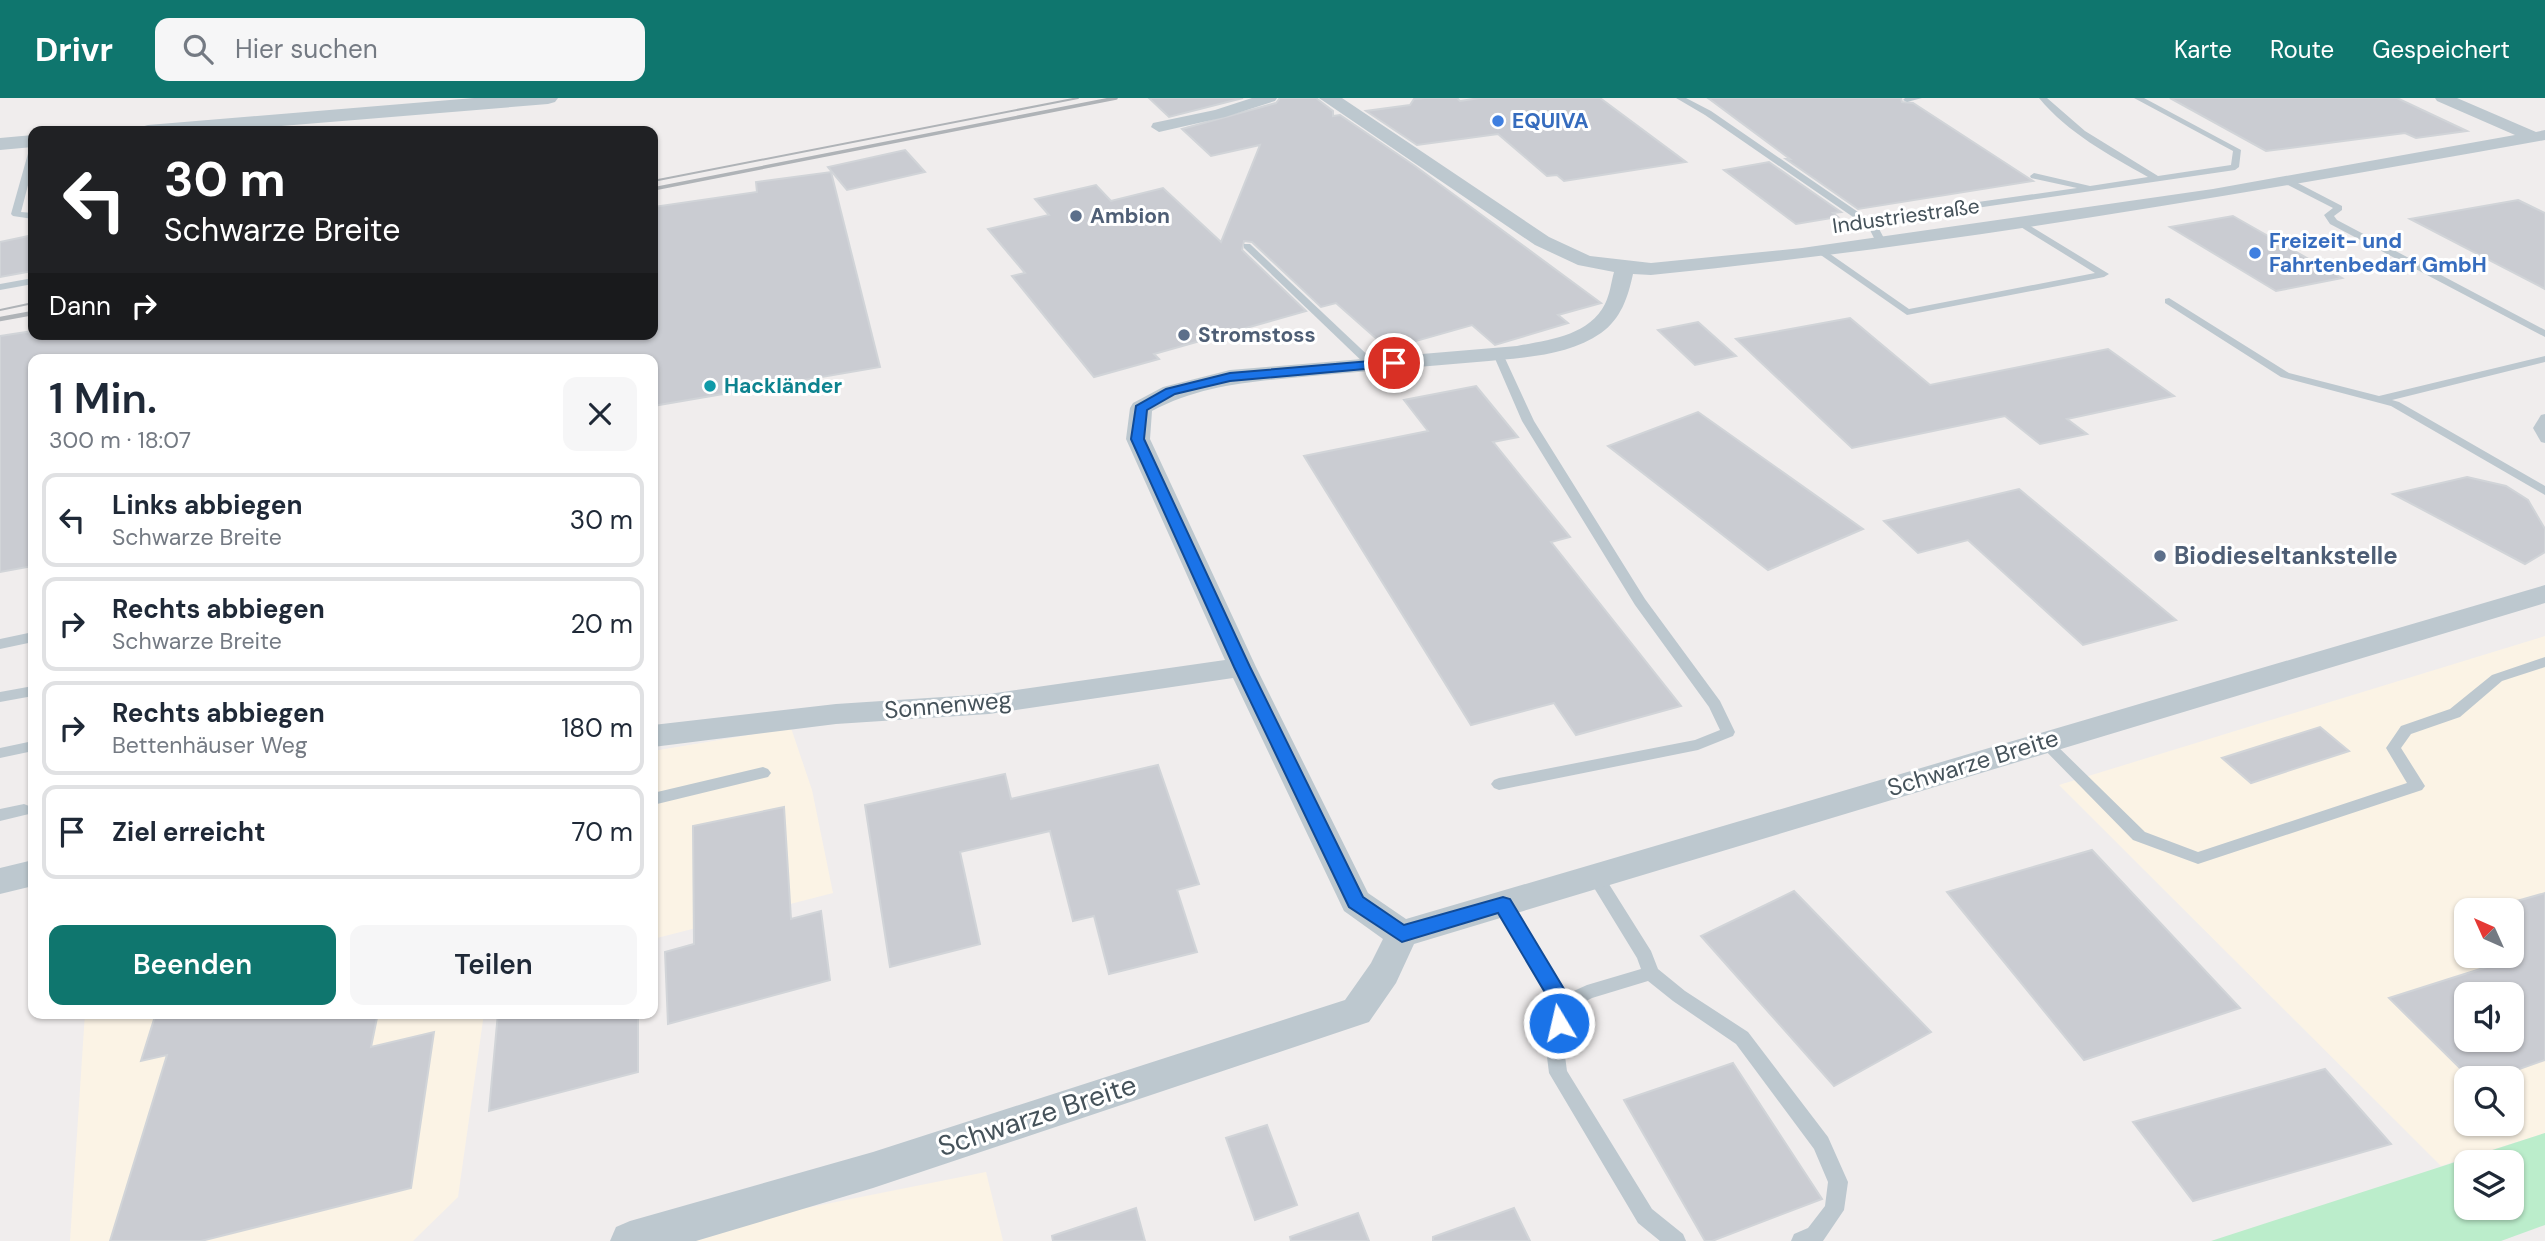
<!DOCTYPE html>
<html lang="de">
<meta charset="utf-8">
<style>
:root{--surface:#fff;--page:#f6f6f7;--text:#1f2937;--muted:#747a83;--line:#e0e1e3;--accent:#0f766e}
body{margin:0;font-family:"DM Sans",sans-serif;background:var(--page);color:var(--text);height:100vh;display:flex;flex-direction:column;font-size:26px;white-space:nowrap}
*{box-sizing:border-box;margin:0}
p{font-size:23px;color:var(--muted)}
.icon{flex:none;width:38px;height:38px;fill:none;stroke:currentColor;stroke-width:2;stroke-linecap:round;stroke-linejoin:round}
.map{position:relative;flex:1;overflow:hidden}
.sheet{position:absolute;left:28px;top:256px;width:630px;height:665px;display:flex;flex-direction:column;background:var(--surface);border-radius:14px;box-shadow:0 2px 5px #0004}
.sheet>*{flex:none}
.banner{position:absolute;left:28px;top:28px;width:630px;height:214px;border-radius:14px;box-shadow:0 2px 5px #0004;background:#202124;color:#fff;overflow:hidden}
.needle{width:46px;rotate:315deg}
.controls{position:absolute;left:2454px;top:800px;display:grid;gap:14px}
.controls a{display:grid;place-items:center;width:70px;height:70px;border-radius:14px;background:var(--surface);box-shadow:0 2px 5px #0004;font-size:35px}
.pin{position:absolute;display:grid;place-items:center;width:60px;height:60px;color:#fff;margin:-30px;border:4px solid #fff;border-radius:50%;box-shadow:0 2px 7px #0007}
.me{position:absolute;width:77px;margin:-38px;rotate:351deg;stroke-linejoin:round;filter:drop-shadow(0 0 5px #0008)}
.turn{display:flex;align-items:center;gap:24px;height:147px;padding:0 21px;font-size:32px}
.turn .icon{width:91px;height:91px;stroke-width:2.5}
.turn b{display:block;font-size:49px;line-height:60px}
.then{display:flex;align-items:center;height:66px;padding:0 21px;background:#0003;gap:14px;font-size:26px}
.round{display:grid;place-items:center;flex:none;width:74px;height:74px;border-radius:14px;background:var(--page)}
.head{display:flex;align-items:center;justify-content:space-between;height:119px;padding:0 21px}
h1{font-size:42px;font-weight:600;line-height:52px}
.cta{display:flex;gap:14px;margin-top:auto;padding:14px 21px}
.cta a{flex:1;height:80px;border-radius:14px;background:var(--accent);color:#fff;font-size:28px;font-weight:600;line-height:80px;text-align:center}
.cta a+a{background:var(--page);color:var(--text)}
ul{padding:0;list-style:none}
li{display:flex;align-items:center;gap:21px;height:94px;margin:0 14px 10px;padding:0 7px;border:4px solid var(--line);border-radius:14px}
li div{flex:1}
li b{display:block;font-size:26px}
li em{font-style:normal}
header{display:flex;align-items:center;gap:42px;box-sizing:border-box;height:98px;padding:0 35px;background:var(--accent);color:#fff}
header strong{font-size:33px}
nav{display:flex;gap:38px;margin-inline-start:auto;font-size:24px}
.search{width:490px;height:63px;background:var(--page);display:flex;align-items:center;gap:18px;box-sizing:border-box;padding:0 24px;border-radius:14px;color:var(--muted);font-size:26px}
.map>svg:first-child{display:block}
.commercial{fill:#fbf3e5;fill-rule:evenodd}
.green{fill:#bbedcb;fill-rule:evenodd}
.building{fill:#caccd2;stroke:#d1d4d8;stroke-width:2;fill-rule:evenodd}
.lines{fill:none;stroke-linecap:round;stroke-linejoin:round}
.service{fill:#bdc8cf;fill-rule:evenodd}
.minor{fill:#bdc8cf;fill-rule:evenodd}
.tertiary{fill:#bdc8cf;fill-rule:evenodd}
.tram{stroke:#afb3b7;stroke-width:2}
.rail-far1{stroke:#afb3b7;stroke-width:3.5}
.rail{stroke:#afb3b7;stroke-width:4.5}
.route{fill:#1a73e8;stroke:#114b97;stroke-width:2}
.shop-dot{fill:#3f7fe0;stroke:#fff;stroke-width:2.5}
.service-dot{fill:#5c6f8a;stroke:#fff;stroke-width:2.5}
.culture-dot{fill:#0f9aa8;stroke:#fff;stroke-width:2.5}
.labels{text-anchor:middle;stroke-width:6;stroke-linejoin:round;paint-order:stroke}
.far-shop-label{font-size:21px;font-weight:bold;fill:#366cbe;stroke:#fff;text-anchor:start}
.far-service-label{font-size:21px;font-weight:bold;fill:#4e5e75;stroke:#fff;text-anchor:start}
.far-street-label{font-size:21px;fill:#45525a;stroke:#fff}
.far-culture-label{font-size:21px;font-weight:bold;fill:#0d838f;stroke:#fff;text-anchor:start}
.service-label{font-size:24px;font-weight:bold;fill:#4e5e75;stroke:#fff;text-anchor:start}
.street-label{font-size:24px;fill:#45525a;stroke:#fff}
.near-street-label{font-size:28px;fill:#45525a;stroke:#fff}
</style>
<header>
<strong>Drivr</strong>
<div class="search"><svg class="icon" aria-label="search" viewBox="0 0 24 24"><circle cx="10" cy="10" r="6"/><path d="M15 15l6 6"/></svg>Hier suchen</div>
<nav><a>Karte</a><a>Route</a><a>Gespeichert</a></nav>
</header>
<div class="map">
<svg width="2545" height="1143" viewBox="0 0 2545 1143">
<rect width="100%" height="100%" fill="#f0eded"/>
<!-- commercial -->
<g class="commercial">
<path d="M2545 538V1035L2441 1068 2059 687ZM2466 812H2511V858H2466ZM2466 896H2511V942H2466ZM2466 980H2511V1026H2466Z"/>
<polygon points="791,630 812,692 833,795 653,841 653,653"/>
<polygon points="85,915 484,915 458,1099 413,1143 70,1143"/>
<polygon points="986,1074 1003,1143 673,1143 686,1134"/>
</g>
<!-- green -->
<path class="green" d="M2545 1035V1127L2501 1143H2211ZM2466 1064H2511V1110H2466Z"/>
<!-- building -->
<g class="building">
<polygon points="1149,0 1243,0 1169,19"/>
<polygon points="1280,0 1316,0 1333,13 1333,18 1340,17 1415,68 1601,205 1558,217 1568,225 1495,247 1472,227 1388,251 1336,205 1321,209 1252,144 1244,143 1242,152 1306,213 1154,256 1159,261 1094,279 1012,178 1025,175 988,131 1049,117 1035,101 1096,87 1111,103 1163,90 1221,144 1260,47 1211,58 1182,31 1276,5"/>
<polygon points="1425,0 1457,0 1460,3 1480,0 1600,0 1686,64 1564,83 1557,77 1547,78 1498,36 1417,47 1366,13 1410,7 1414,1"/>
<polygon points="1708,0 1901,0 1902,4 1913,5 2033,83 1858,111 1786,61 1790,61"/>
<polygon points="2170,0 2397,0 2467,33 2416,40 2405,35 2266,53"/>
<polygon points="905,52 925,74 847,92 828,69"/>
<polygon points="1769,64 1841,114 1833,115 1838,119 1796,126 1724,72"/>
<polygon points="831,74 880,269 653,308 653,261 33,261 33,468 0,474 0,238 33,233 33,236 653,236 653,109 757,94 756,84"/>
<polygon points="2518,102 2545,115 2545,191 2410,121"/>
<polygon points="2233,118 2342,180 2276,193 2170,129"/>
<polygon points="33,137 33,173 0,179 0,144"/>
<polygon points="1850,220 1930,287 2108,251 2174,298 2067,321 2087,336 2040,346 2005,318 1852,350 1736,241"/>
<polygon points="1698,224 1736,258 1695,267 1658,232"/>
<polygon points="1476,288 1518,339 1493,344 1570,439 1551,444 1681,608 1576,637 1554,605 1471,627 1304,358 1428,333 1404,302"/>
<polygon points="1698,314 1863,431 1768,472 1608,348"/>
<polygon points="2467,379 2506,388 2528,402 2545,431 2545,454 2525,466 2393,396"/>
<polygon points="2019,391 2176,522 2083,547 1968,442 1918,455 1884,423"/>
<polygon points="2320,629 2349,653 2251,685 2222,660"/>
<polygon points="1158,667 1199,786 1177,792 1197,854 1109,876 1094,818 1073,823 1050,733 960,754 980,846 890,869 865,707 1005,676 1011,701"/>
<polygon points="784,709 791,821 821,813 830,882 668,926 665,854 694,846 693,728"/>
<polygon points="2092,752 2240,910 2084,962 1947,794"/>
<polygon points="1794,793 1931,934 1834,988 1701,838"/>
<path d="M2545 795V962L2494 980H2470L2389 900 2496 866 2487 858H2511V812H2485ZM2466 896H2511V942H2466Z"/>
<polygon points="156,915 378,915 371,949 434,934 411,1090 201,1143 110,1143 167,957 141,963"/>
<polygon points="498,915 638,915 638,974 489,1013"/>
<polygon points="1733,965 1822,1101 1712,1143 1705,1143 1624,1002"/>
<polygon points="2325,971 2391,1046 2193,1103 2133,1024"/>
<polygon points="1267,1027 1297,1107 1255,1122 1226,1040"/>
<polygon points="1136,1110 1145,1143 1053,1143 1052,1138"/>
<polygon points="1514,1110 1530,1143 1433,1143 1433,1139"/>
<polygon points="1358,1115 1369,1143 1291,1143 1290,1139"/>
</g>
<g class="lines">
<!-- service -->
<g class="service">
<path d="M1676 0H1686L1711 13 1874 125 1922 112 2077 90 2031 80 2030 78 2034 75 2090 88 2148 79C2109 57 2068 35 2039 0H2047L2085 33 2158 78 2231 67 2233 53 2134 0H2144L2241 52 2239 69 2235 72 1922 118 1878 129 1886 144 1881 147 1876 144 1869 130 1705 17Z"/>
<polygon points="1905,0 1922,0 1907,4 1903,2"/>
<polygon points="33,49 33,68 21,114 33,115 33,121 13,118 11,116 29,52"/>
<polygon points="2284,81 2290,81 2342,108 2342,112 2334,118 2337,122 2545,232 2545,239 2330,126 2324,117 2333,110 2284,85"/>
<polygon points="2019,121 2109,176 2104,179 1907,217 1815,153 1823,151 1909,211 2095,175 2016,126 2016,122"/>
<polygon points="1244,146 1250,146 1376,265 1376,269 1368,269 1244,150"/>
<polygon points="33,180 33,186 0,192 0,186"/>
<polygon points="2169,200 2289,275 2379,298 2545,258 2545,264 2392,302 2399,304 2545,388 2545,397 2391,308 2281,279 2165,205 2165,201"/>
<polygon points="1498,253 1503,256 1534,323 1645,501 1720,603 1735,634 1733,638 1698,652 1499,692 1494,690 1491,686 1494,682 1499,680 1695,642 1720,632 1709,609 1635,507 1522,323 1493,256"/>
<polygon points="2545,316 2545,345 2541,344 2533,330 2541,317"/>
<polygon points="33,534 33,544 0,551 0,541"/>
<polygon points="2545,559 2545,569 2502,583 2460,619 2411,636 2401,650 2425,688 2422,692 2198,766 2133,742 2036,643 2038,639 2048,639 2145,734 2198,754 2407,685 2386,650 2401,628 2450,611 2492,577"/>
<polygon points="33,588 33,598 0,604 0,594"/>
<polygon points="33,643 33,653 0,660 0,650"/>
<polygon points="763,669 768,671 771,675 768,679 653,707 653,695"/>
<polygon points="24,706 29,708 32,712 29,716 0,723 0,711"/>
<polygon points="1596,774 1602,775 1651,853 1658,871 1685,893 1748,934 1828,1039 1848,1084 1844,1112 1823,1143 1791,1143 1794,1136 1808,1130 1825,1108 1828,1084 1814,1051 1736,946 1673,903 1648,883 1592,900 1571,911 1563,943 1567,973 1652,1111 1683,1136 1686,1143 1660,1143 1638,1125 1549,975 1545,943 1555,907 1544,893 1495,806 1497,801 1503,799 1509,801 1556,883 1567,896 1587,887 1641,871 1637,860 1588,780 1590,775"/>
</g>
<!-- minor -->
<g class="minor">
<polygon points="1252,0 1277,0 1275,3 1225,19 1159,34 1151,29 1153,25 1215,12"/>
<path d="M1319 0H1342L1549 139 1590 158 1651 165 1802 150 2213 91 2515 37 2437 3 2435 0H2457L2536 34 2545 32V42C2248 95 1951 147 1651 177L1633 176C1628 199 1621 221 1601 235 1567 259 1517 260 1477 264 1426 268 1374 273 1323 277 1263 283 1206 284 1152 313L1150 341 1256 569 1368 795 1406 821 2545 487V505L1414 846 1396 885 1369 924 873 1090 696 1143H610L616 1129 630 1123 873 1054 1345 902 1371 865 1383 841 1344 813 1233 580 989 616 836 626 653 649V627L836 606 989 596 1225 562 1126 341 1130 310 1133 305 1163 289 1230 272 1517 248C1548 242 1589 238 1605 206 1610 196 1611 185 1614 174L1578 167 1535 147Z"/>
<polygon points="33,762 33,788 0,796 0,770"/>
</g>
<!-- tertiary -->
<g class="tertiary">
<polygon points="474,0 558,0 555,4 548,6 221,33 137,33 141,29 148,27"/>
<polygon points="33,37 33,49 0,52 0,40"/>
</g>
<!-- tram -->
<g class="tram">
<polyline points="653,83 1078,0"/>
<polyline points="0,212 33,205"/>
</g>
<!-- rail-far1 -->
<polyline class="rail-far1" points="653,91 1116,0"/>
<!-- rail -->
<polyline class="rail" points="0,221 33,215"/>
</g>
<!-- route -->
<polygon class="route" points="1394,261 1400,265 1398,268 1230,283 1175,296 1147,312 1144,341 1250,569 1363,799 1404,827 1503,799 1510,801 1573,906 1566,931 1559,933 1551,931 1549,925 1553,908 1498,815 1402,844 1349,809 1234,569 1131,341 1136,308 1166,291 1230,275"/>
<!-- markers -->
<g class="shop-dot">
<circle cx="1498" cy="23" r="7"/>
<circle cx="2255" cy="155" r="7"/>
</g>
<g class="service-dot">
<circle cx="1076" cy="118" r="7"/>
<circle cx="1184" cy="237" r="7"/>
<circle cx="2160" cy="458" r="7"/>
</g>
<circle class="culture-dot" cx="710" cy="288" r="7"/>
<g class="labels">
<!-- far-shop labels -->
<g class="far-shop-label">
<text x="1512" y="30">EQUIVA</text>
<text x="2269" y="150">Freizeit- und<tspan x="2269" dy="24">Fahrtenbedarf GmbH</tspan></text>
</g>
<!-- far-service labels -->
<g class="far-service-label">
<text x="1090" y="125">Ambion</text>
<text x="1198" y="244">Stromstoss</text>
</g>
<!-- far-street labels -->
<g class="far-street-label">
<text transform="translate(1906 118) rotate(-8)" y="7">Industriestraße</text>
</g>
<!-- far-culture labels -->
<g class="far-culture-label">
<text x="724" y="295">Hackländer</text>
</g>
<!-- service labels -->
<g class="service-label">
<text x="2174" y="466">Biodieseltankstelle</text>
</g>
<!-- street labels -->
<g class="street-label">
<text transform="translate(948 607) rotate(-5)" y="8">Sonnenweg</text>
<text transform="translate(1973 665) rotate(-17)" y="8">Schwarze Breite</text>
</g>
<!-- near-street labels -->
<g class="near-street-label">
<text transform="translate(1037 1017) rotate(-18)" y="10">Schwarze Breite</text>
</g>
</g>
</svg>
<div class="controls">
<a><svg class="needle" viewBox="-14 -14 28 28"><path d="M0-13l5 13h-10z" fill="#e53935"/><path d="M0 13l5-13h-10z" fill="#747a83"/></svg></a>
<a><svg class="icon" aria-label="sound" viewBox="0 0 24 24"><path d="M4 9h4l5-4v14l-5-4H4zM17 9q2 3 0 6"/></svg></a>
<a><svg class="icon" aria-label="search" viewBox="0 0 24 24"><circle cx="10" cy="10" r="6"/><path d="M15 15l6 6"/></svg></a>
<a><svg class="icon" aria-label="layers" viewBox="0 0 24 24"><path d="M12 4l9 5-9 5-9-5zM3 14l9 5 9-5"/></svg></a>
</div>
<div class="pin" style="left:1394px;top:265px;background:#d93025"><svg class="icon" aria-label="arrive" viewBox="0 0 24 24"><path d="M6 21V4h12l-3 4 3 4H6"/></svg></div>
<svg class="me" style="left:1559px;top:925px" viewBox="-20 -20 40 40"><circle r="17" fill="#1a73e8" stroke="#fff" stroke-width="3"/><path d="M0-11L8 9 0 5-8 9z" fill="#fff"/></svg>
<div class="banner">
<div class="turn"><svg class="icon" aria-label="left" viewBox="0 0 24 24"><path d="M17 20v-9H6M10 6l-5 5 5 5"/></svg><div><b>30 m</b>Schwarze Breite</div></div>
<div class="then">Dann<svg class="icon" aria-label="right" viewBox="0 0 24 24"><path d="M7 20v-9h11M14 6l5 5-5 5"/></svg></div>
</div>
<section class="sheet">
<div class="head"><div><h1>1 Min.</h1><p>300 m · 18:07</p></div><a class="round"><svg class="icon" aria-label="close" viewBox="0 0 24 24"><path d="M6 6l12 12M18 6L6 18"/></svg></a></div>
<ul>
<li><svg class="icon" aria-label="left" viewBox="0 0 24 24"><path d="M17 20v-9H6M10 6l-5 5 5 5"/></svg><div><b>Links abbiegen</b><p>Schwarze Breite</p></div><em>30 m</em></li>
<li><svg class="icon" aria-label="right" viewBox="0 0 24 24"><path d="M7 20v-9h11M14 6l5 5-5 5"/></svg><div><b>Rechts abbiegen</b><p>Schwarze Breite</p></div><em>20 m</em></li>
<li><svg class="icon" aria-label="right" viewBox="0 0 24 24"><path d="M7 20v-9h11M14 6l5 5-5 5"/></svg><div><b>Rechts abbiegen</b><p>Bettenhäuser Weg</p></div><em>180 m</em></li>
<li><svg class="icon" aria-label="arrive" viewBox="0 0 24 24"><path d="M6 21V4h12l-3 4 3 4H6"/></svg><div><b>Ziel erreicht</b></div><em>70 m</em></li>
</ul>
<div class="cta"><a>Beenden</a><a>Teilen</a></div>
</section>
</div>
